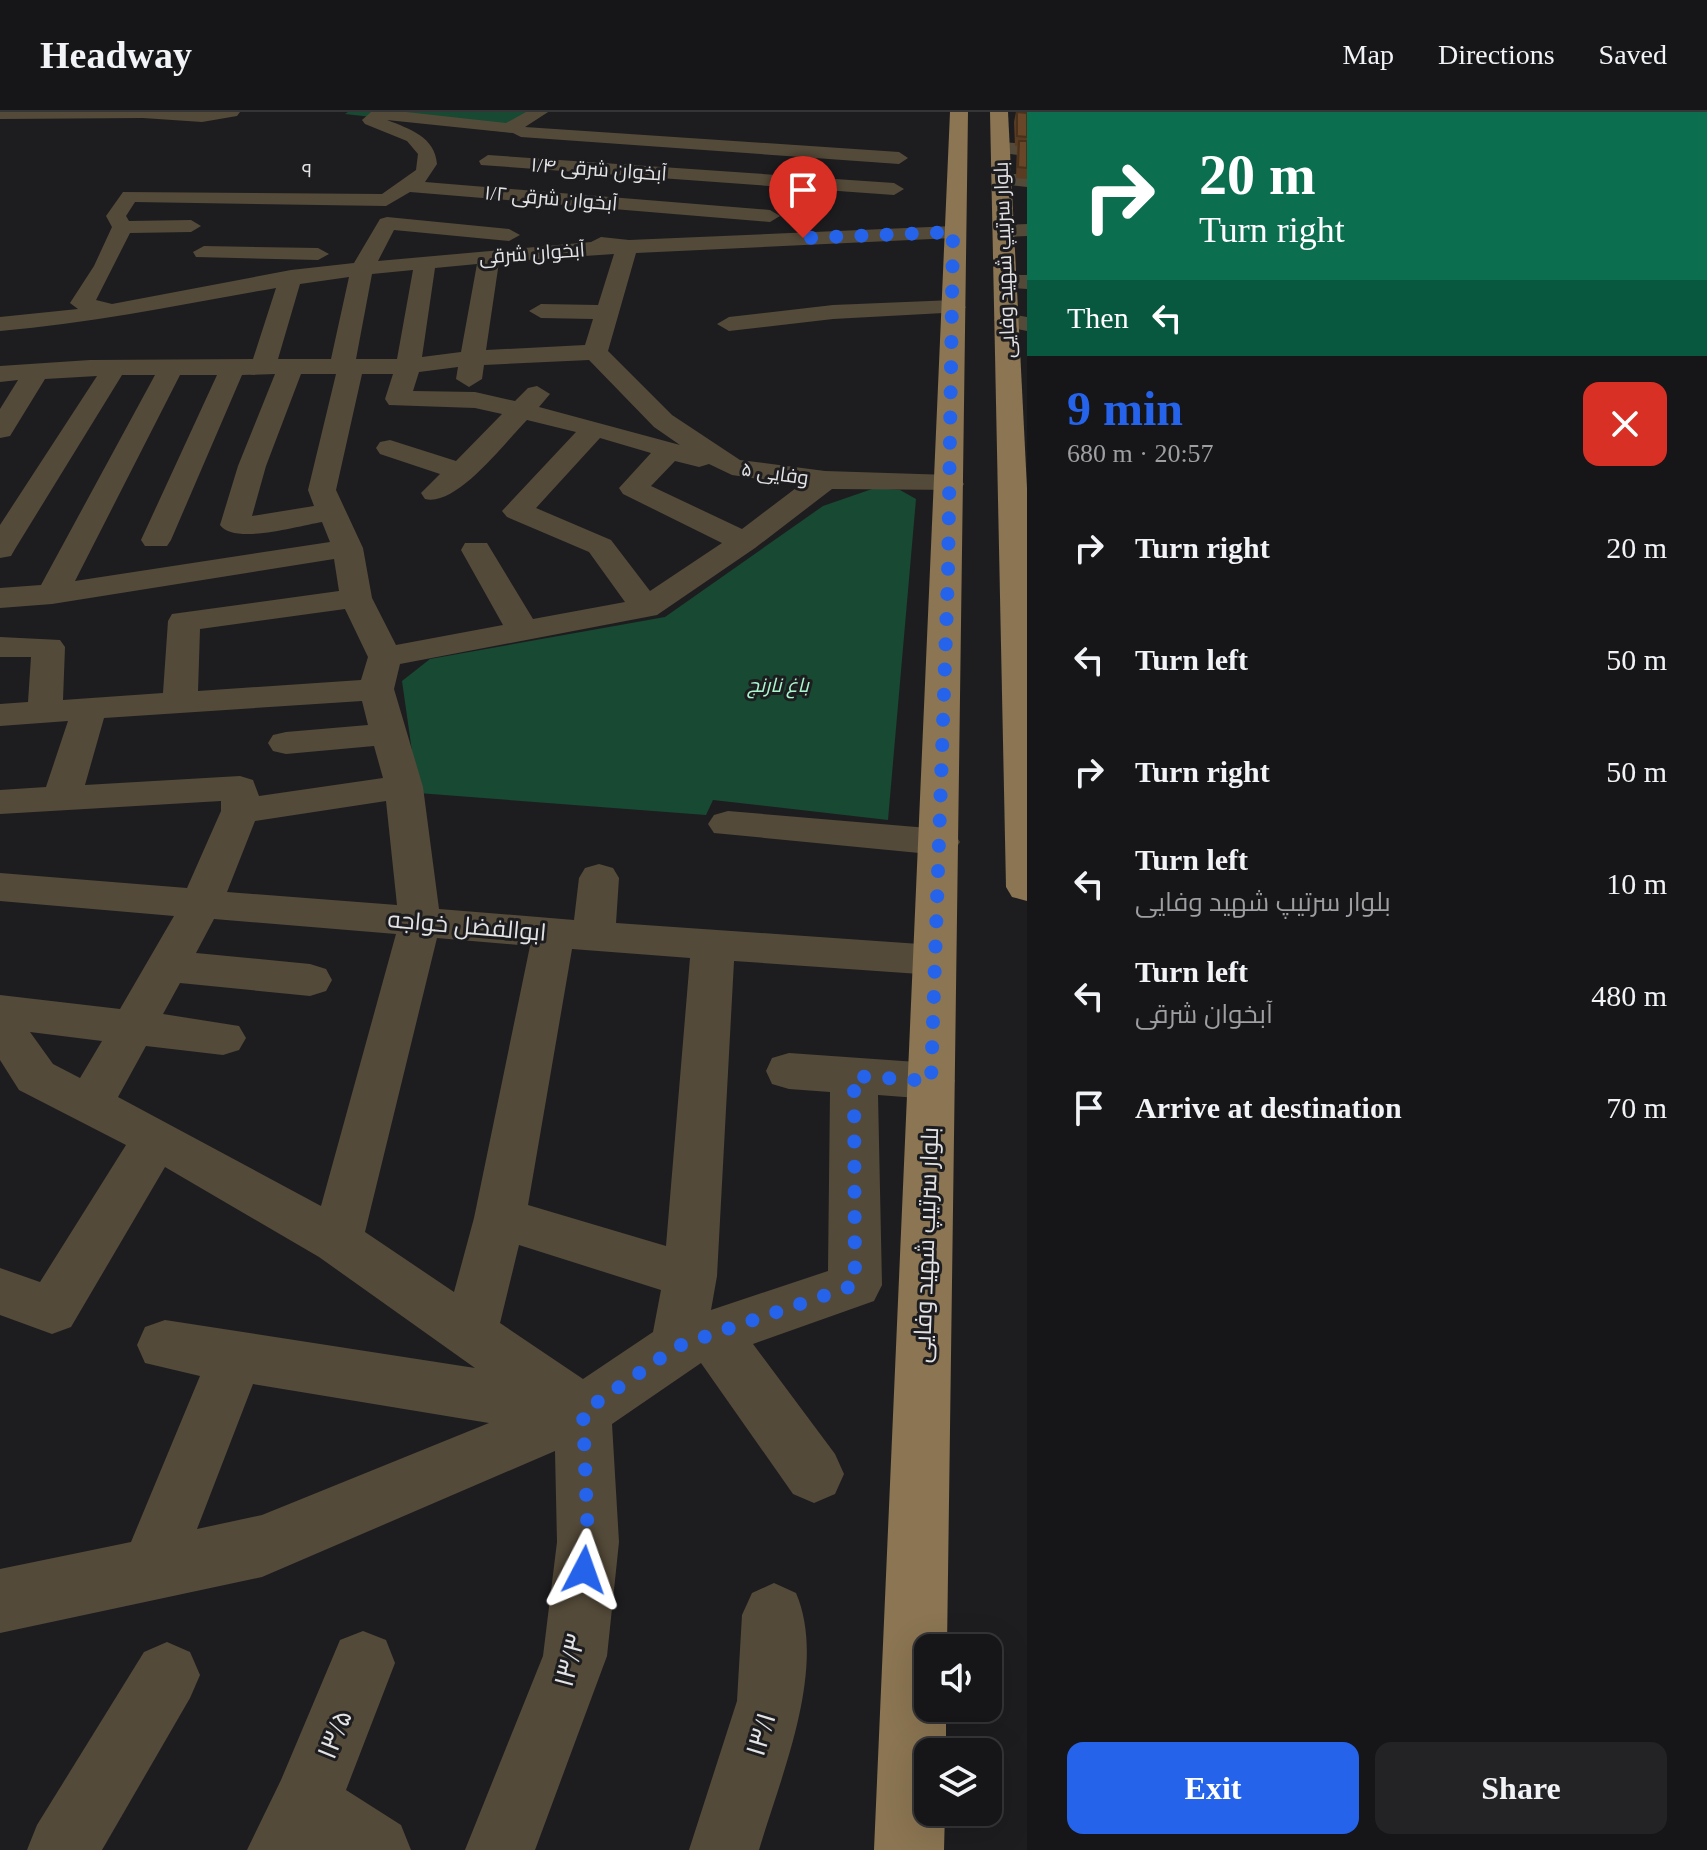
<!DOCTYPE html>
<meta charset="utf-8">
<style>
:root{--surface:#161618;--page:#232325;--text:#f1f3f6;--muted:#9e9fa2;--line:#353537;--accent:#2563eb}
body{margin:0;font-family:"Times New Roman",Cairo,serif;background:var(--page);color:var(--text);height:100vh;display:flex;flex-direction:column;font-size:30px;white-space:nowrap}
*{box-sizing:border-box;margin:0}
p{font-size:26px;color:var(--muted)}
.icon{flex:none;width:44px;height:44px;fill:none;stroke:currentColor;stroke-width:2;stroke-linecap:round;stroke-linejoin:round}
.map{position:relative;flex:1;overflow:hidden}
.side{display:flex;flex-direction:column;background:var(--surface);width:680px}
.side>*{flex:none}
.guide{background:#0b6e4f;color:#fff;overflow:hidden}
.buttons{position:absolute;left:914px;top:1522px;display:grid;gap:16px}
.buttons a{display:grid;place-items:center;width:88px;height:88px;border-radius:16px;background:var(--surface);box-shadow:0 8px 32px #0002,0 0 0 2px var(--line);font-size:40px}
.pin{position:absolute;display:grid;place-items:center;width:68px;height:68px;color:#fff;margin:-82px -34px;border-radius:50% 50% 50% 0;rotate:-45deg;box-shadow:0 0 8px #0007}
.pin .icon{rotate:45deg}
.me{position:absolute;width:88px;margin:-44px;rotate:4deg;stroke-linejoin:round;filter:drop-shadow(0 0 6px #0008)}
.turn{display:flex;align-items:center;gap:28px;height:168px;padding:0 40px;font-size:36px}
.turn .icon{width:104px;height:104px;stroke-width:2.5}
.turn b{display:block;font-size:56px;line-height:68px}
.then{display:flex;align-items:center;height:76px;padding:0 40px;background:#0003;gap:16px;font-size:30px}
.round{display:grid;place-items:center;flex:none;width:84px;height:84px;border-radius:16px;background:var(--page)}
.summary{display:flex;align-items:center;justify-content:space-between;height:136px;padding:0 40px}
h1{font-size:48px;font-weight:600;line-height:60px;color:var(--accent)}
.action{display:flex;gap:16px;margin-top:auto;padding:16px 40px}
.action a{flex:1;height:92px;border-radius:16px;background:var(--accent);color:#fff;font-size:32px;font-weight:600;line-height:92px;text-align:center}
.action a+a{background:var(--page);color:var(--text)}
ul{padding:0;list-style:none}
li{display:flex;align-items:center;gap:24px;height:112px;padding:0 40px}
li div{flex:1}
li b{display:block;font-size:30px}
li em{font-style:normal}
header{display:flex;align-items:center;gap:48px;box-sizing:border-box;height:112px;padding:0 40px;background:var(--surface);border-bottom:2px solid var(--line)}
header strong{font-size:38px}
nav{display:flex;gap:44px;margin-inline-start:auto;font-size:28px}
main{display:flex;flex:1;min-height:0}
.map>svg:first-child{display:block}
.green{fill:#184933}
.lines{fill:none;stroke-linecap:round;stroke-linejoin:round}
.minor{fill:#544a39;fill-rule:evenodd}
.major{fill:#8b7552;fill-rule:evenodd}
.wall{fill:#5a3c22}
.building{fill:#694627;stroke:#4a311b;stroke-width:2}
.route{stroke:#2563eb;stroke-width:14;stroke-dasharray:0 25.2}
.labels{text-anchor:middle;stroke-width:6;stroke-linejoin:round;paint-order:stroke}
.far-street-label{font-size:20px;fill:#e3e3e5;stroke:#1d1d20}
.far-park-label{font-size:20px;font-style:italic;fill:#aaf8cf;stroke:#1d1d20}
.street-label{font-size:24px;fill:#e3e3e5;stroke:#1d1d20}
.near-street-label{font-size:28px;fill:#e3e3e5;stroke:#1d1d20}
</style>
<header>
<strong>Headway</strong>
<nav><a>Map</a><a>Directions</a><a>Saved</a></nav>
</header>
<main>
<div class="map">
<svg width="1027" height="1738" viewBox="0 0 1027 1738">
<rect width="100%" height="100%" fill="#1d1d20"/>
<!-- green -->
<g class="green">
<polygon points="348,0 548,0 514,21 345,2"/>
<polygon points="875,376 900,378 916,387 888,708 713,688 706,703 418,681 402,569 430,547 665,505 823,394"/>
</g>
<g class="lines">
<!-- minor -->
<g class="minor">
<polygon points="0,0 240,0 237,4 202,10 143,6 0,7"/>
<path d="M371 0H406L506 11 526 0H548L525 15 899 40 908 46 899 52 521 25 513 21 387 8C410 17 435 25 437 52L425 70 770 98 780 104 770 110 410 80 386 94 135 90 126 104 129 109 191 108 201 114 191 120 130 121 96 188 112 192 291 158 354 151 380 107 387 105 509 117 520 123 509 129 394 118 378 149 591 130 601 125 629 128 953 114 963 120 953 126 636 141 608 239 672 303 740 348 825 359 950 363 960 366 964 372 960 378 832 377 755 436 657 503 400 552 394 577 423 675 439 797 574 808 579 766 585 756 599 752 613 756 619 766 616 811 934 833 949 837 956 848 949 859 934 863 734 849 717 1164 711 1198 828 1159 830 980 789 977 772 972 766 959 772 946 789 941 931 951 948 956 955 969 948 982 931 987 878 983 882 1173 874 1189 753 1232 835 1342 844 1362 835 1382 814 1391 793 1382 701 1251 612 1312 619 1430 607 1544 535 1738H465L543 1544 557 1430 555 1339 262 1465 0 1521V1457L131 1430 200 1264 145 1251 137 1233 145 1215 165 1208 475 1256 319 1145 165 1055 71 1215 52 1222 0 1203V1156L40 1170 126 1033 19 978 0 948V883L120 897 174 804 0 789V761L187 776 221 699V689L0 702V678L46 675 68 609 0 614V592L28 590 31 545H0V525L60 528 65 535 63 588 163 581 168 509 172 502 339 479 334 447 52 492 0 496V476L41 473 155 263H122L15 437 11 444 0 446V413L97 264 45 267 10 324 0 326V297L18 268 0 270V254L90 248 253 247 276 176C183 192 94 211 0 219V205L78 197 70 191 94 154 112 115 106 104 123 80 382 82 416 58 418 42 407 29 365 12 362 8ZM614 142 598 193 541 192 529 199 541 206 593 207 585 233 486 238 499 150ZM477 152 461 240 422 245 435 156ZM413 158 397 247H356L372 162ZM349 165 331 247H278L300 172ZM589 248 654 315 680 333 539 295 550 282 537 274 528 276 515 289 475 280 413 279 419 260 458 255 456 267 469 275 482 267 484 253ZM275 262 238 354 220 413C234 433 298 414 322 410L330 430 75 469 180 263H217L141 428 145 434H167L171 428 242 263ZM301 262H336L308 378 314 394 252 404 266 354ZM362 262H393L385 287 389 293 475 296 502 302 456 349 390 328 380 330 376 336 380 342 440 362 421 381 425 387C457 395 505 330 527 308L576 320 502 399 507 405 589 440 625 490 533 507 487 431H465L461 438 503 513 396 533 372 486 363 436 336 378ZM600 326 651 341 619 376 623 382 722 431 650 479 611 428 536 396ZM675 349 699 355 709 352 732 363 800 373 742 417 651 374ZM345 497 368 545 361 568 198 579 200 517ZM362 589 368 613 286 620 273 623 268 631 273 639 286 642 374 634 383 666 259 684 253 668 240 664 85 673 104 606ZM386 689 397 793 227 780 255 709ZM214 807 396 822 321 1094 118 985 146 934 223 943 239 938 246 926 239 914 163 902 180 871 310 884 326 879 332 868 326 857 310 852 196 841ZM437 826 530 834 474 1106 454 1180 365 1120ZM572 837 690 846 666 1134 528 1093ZM30 920 102 929 80 966 53 952ZM519 1133 661 1178 653 1220 583 1267 500 1211ZM253 1272 489 1311 262 1403 197 1417Z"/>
<polygon points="1001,30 1027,32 1027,44 995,40 992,36"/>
<polygon points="488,43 894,71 904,77 894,83 481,53 479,49"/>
<polygon points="1002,61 1027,63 1027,75 995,71 992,67 995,63"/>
<polygon points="1027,112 1027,124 1003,125 993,119 1003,113"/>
<polygon points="204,134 318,136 329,142 318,148 196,145 193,140"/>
<polygon points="1005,163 1027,163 1027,177 997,175 994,170"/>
<polygon points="954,188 966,195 962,200 833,207 729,219 717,212 729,205 833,193"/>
<polygon points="1006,201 1027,205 1027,219 998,213 994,208 998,203"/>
<polygon points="728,699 940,717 954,721 960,730 954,739 940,743 714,721 708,712 714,703"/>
<path d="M774 1471 796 1481C828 1556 781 1663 759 1738H689L737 1589 742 1503 752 1481Z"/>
<polygon points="363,1519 386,1528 395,1551 346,1678 401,1713 411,1738 247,1738 281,1668 340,1528"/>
<polygon points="167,1530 190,1540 200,1563 190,1586 102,1738 27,1738 37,1713 144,1540"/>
</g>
<!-- major -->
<g class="major">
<polygon points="950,0 968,0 947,1536 928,1536 928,1596 946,1596 946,1640 928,1640 928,1700 945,1700 944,1738 874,1738"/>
<polygon points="990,0 1008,0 1027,376 1027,789 1012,785 1006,775"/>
</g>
</g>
<!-- wall -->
<polygon class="wall" points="1016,0 1027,0 1027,67 1016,66 1017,34 1015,34 1014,10"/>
<!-- building -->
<g class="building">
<polygon points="1017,0 1027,1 1027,25 1017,24"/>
<polygon points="1019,29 1027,29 1027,56 1018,55"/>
</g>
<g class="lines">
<!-- route -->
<polyline class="route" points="584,1458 588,1430 583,1300 678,1234 855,1173 854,964 931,969 948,461 953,120 803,126"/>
</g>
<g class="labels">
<!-- far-street labels -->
<g class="far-street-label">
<text transform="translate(599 57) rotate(4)" y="7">آبخوان شرقی ۱/۴</text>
<text transform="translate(307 58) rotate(1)" y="7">۹</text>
<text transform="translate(551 86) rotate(5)" y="7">آبخوان شرقی ۱/۲</text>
<text transform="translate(532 141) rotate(-4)" y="7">آبخوان شرقی</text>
<text transform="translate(1004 148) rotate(-92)" y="7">بلوار سرتیپ شهید وفایی</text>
<text transform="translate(775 361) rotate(8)" y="7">وفایی ۵</text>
</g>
<!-- far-park labels -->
<g class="far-park-label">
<text x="778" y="580">باغ نارنج</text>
</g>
<!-- street labels -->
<g class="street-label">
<text transform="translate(467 814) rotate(5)" y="8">ابوالفضل خواجه</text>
<text transform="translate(926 1133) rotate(-88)" y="8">بلوار سرتیپ شهید وفایی</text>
</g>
<!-- near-street labels -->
<g class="near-street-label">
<text transform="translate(569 1548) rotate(-75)" y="10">۱۳/۳</text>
<text transform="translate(334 1622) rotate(-68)" y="10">۱۳/۵</text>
<text transform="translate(760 1622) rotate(-73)" y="10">۱۳/۱</text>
</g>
</g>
</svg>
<div class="buttons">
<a><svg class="icon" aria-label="sound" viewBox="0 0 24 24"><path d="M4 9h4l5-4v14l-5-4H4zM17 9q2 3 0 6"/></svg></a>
<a><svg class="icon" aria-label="layers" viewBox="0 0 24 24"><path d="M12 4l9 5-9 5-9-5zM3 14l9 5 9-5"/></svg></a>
</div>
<div class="pin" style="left:803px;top:126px;background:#d93025"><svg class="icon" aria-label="arrive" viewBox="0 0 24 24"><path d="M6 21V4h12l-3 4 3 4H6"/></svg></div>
<svg class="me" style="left:584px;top:1458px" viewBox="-20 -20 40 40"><path d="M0-17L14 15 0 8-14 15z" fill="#2563eb" stroke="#fff" stroke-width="4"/></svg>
</div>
<section class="side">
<div class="guide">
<div class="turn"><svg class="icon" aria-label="right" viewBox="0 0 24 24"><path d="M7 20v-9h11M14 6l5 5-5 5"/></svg><div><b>20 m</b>Turn right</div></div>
<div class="then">Then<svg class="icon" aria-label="left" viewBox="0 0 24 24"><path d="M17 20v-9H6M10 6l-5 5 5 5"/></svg></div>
</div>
<div class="summary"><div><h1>9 min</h1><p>680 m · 20:57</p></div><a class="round" style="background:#d93025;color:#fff"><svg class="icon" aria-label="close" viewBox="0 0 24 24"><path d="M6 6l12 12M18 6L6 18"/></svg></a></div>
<ul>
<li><svg class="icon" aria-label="right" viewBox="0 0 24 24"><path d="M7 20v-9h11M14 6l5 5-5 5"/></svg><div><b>Turn right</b></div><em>20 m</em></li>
<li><svg class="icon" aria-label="left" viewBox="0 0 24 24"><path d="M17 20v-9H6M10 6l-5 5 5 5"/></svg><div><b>Turn left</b></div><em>50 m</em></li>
<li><svg class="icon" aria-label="right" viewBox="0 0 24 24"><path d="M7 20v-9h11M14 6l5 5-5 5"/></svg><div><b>Turn right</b></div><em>50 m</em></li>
<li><svg class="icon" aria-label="left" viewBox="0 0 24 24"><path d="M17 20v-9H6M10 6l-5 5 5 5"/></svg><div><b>Turn left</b><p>بلوار سرتیپ شهید وفایی</p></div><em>10 m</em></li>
<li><svg class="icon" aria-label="left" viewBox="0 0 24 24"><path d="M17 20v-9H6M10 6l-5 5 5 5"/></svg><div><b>Turn left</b><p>آبخوان شرقی</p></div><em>480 m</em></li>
<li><svg class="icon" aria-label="arrive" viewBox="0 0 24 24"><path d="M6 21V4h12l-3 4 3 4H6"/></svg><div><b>Arrive at destination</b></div><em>70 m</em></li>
</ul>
<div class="action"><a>Exit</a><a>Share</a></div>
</section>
</main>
